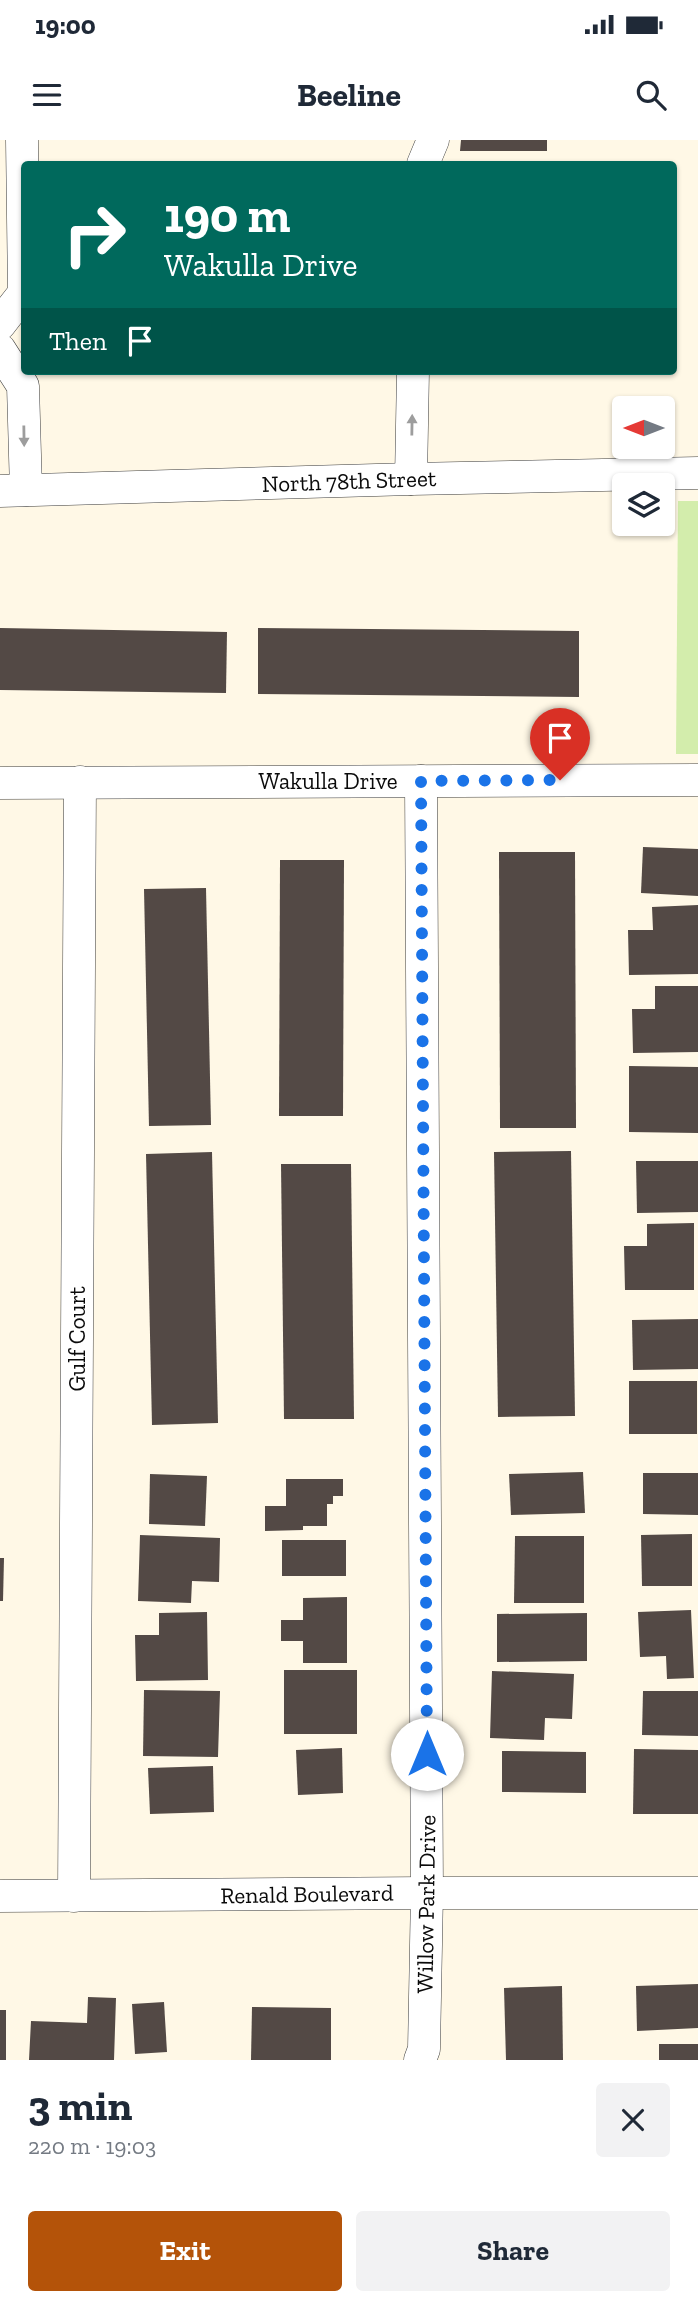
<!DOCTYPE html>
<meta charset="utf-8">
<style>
:root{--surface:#fff;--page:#f2f2f3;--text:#1f2937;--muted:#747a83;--accent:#b45309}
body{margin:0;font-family:"Zilla Slab",serif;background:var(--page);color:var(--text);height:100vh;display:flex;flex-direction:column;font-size:26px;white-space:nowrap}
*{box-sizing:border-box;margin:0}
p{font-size:23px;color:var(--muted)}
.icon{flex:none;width:38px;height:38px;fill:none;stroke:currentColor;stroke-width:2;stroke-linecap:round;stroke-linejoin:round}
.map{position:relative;height:1920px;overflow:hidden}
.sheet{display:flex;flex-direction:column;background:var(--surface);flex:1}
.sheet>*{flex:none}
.banner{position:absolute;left:21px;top:21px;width:656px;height:214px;border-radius:7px;box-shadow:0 2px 5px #0004;background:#00695c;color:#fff;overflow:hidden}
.needle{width:46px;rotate:270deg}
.tools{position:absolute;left:612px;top:256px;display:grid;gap:14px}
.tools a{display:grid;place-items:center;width:63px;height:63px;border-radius:7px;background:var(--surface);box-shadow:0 2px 5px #0004;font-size:35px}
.pin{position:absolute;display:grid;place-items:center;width:60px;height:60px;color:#fff;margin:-72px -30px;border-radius:50% 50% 50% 0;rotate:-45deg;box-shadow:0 0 7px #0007}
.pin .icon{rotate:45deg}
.me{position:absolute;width:77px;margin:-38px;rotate:0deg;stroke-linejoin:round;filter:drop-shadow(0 0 5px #0008)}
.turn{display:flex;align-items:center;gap:24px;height:147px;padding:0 28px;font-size:32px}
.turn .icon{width:91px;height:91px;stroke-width:2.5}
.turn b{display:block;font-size:49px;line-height:60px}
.then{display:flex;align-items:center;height:66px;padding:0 28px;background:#0003;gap:14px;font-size:26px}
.round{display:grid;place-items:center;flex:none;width:74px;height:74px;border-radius:7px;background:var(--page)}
.headline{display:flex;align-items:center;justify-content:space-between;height:119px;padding:0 28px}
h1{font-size:42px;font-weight:700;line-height:52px}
.cta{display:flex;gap:14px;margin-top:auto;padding:14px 28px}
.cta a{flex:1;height:80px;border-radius:7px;background:var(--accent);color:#fff;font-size:28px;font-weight:700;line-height:80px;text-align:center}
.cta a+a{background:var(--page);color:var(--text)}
.status{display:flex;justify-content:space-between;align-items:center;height:49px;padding:0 35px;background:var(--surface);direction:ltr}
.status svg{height:19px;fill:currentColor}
header{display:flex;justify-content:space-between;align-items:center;height:91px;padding:0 28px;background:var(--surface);font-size:32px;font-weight:700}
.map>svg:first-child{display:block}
.green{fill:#d3edac}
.building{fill:#534945}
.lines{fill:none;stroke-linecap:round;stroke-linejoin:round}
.minor-casing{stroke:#3d3d3d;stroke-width:33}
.minor{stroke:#fff;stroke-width:32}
.oneway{fill:#9d9d9d}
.route{stroke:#1a73e8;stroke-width:12;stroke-dasharray:0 21.6}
.labels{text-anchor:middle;stroke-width:7;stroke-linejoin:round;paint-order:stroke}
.street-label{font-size:23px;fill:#0a0a0a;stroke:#fff}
</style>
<div class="status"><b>19:00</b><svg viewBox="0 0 49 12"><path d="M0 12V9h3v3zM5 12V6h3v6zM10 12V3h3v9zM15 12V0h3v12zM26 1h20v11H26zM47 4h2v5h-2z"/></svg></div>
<header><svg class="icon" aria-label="menu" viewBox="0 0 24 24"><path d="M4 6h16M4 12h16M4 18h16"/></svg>Beeline<svg class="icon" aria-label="search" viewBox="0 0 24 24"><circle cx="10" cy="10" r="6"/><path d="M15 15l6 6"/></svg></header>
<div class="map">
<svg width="698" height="1920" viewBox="0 0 698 1920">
<rect width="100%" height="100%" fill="#fff8e6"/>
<!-- green -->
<polygon class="green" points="678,361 698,361 698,614 676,614"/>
<!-- building -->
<g class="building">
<polygon points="461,0 547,0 547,11 460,11"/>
<polygon points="0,488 227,492 226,553 0,550"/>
<polygon points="258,488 579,491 579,557 258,554"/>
<polygon points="643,707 698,709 698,756 641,753"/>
<polygon points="499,712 575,712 576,988 500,988"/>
<polygon points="280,720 344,720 343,976 279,976"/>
<polygon points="206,748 211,985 149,986 144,749"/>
<polygon points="698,765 698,834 629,835 628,790 653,790 652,767"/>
<polygon points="655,846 698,846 698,912 633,913 632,869 655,869"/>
<polygon points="629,926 698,927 698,993 629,992"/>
<polygon points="571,1011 575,1276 498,1277 494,1012"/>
<polygon points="212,1012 218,1283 152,1285 146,1014"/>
<polygon points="636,1021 698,1021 698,1072 637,1073"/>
<polygon points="281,1024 351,1024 354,1279 284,1279"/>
<polygon points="694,1083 694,1150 625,1150 624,1106 647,1106 647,1084"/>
<polygon points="698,1179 698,1229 633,1230 632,1180"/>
<rect x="629" y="1241" width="68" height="53"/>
<polygon points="583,1332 585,1373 511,1375 509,1334"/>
<polygon points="643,1333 698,1333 698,1375 643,1374"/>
<polygon points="150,1334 207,1336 205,1386 149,1384"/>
<polygon points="286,1339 343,1339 343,1356 333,1356 333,1364 327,1364 327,1386 303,1386 303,1390 265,1391 265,1366 286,1366"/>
<polygon points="692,1394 692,1446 642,1446 641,1395"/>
<polygon points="140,1395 220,1398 219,1442 192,1441 191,1463 138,1461"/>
<polygon points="515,1396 584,1396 584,1463 514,1463"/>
<rect x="282" y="1400" width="64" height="36"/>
<polygon points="0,1418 4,1418 3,1461 0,1461"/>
<polygon points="347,1457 347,1523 303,1523 303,1501 281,1501 281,1480 303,1480 303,1458"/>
<polygon points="691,1470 694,1538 667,1539 666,1516 640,1517 638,1472"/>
<polygon points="207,1472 208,1540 136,1541 135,1495 159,1495 159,1473"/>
<polygon points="587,1473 587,1521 497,1522 497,1474"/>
<rect x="284" y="1530" width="73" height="64"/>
<polygon points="492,1531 574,1534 572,1579 545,1578 544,1600 490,1598"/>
<polygon points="144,1550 220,1551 218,1617 143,1616"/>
<polygon points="643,1551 698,1551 698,1596 642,1595"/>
<polygon points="342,1608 343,1653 298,1655 296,1610"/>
<polygon points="634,1609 698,1610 698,1674 633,1674"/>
<polygon points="502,1611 586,1612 586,1653 502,1652"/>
<polygon points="213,1626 214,1672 150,1674 148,1628"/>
<polygon points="698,1844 698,1888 637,1891 636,1846"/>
<polygon points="562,1846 563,1920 506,1920 504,1848"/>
<polygon points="88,1857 116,1858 114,1920 29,1920 31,1881 87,1883"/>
<polygon points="164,1862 167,1912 135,1914 132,1864"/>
<polygon points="252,1867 331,1868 331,1920 251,1920"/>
<rect x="0" y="1870" width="6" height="50"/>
<rect x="659" y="1904" width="39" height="16"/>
</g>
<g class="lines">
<!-- minor casing -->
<g class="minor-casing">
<g id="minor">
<polyline points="423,24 433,0"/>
<polyline points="0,184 24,153 22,0"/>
<polyline points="0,210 23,246 26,350"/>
<polyline points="411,339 413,231"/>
<polyline points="0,351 411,339 698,333"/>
<polyline points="0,643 698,640"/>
<polyline points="0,1756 427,1753 698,1753"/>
<polyline points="74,1756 80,642"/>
<polyline points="420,1920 424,1909 427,1753 421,641"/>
</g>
</g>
<!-- minor -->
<use href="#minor" class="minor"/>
</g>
<!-- one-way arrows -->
<defs><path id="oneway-solid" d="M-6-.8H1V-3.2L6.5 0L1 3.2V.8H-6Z" transform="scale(1.75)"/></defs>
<g class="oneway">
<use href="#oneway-solid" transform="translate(412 285) rotate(-89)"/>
<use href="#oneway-solid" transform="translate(24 296) rotate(89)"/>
</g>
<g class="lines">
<!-- route -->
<polyline class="route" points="427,1614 421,641 560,640"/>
</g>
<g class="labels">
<!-- street labels -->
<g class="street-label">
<text transform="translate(349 341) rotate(-2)" y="8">North 78th Street</text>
<text x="328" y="649">Wakulla Drive</text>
<text transform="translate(77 1199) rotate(-90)" y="8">Gulf Court</text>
<text transform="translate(307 1754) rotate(-1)" y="8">Renald Boulevard</text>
<text transform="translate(426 1764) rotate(-89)" y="8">Willow Park Drive</text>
</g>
</g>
</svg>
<div class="tools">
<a><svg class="needle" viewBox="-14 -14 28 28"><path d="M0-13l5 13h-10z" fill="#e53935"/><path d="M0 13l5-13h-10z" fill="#747a83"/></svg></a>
<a><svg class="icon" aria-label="layers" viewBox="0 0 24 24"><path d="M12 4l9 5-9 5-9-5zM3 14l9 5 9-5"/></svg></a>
</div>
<div class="pin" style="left:560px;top:640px;background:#d93025"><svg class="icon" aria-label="arrive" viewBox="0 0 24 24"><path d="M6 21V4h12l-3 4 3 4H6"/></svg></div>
<svg class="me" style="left:427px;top:1614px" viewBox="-20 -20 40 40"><circle r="19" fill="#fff"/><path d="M0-13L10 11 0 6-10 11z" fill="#1a73e8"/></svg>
<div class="banner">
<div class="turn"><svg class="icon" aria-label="right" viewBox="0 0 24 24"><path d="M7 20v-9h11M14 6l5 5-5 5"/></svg><div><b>190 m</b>Wakulla Drive</div></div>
<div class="then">Then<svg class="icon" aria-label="arrive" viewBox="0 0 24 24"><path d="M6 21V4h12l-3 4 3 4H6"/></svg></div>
</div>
</div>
<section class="sheet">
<div class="headline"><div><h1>3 min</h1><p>220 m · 19:03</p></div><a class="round"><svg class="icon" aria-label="close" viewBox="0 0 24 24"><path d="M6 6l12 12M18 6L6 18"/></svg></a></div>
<div class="cta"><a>Exit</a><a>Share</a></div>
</section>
